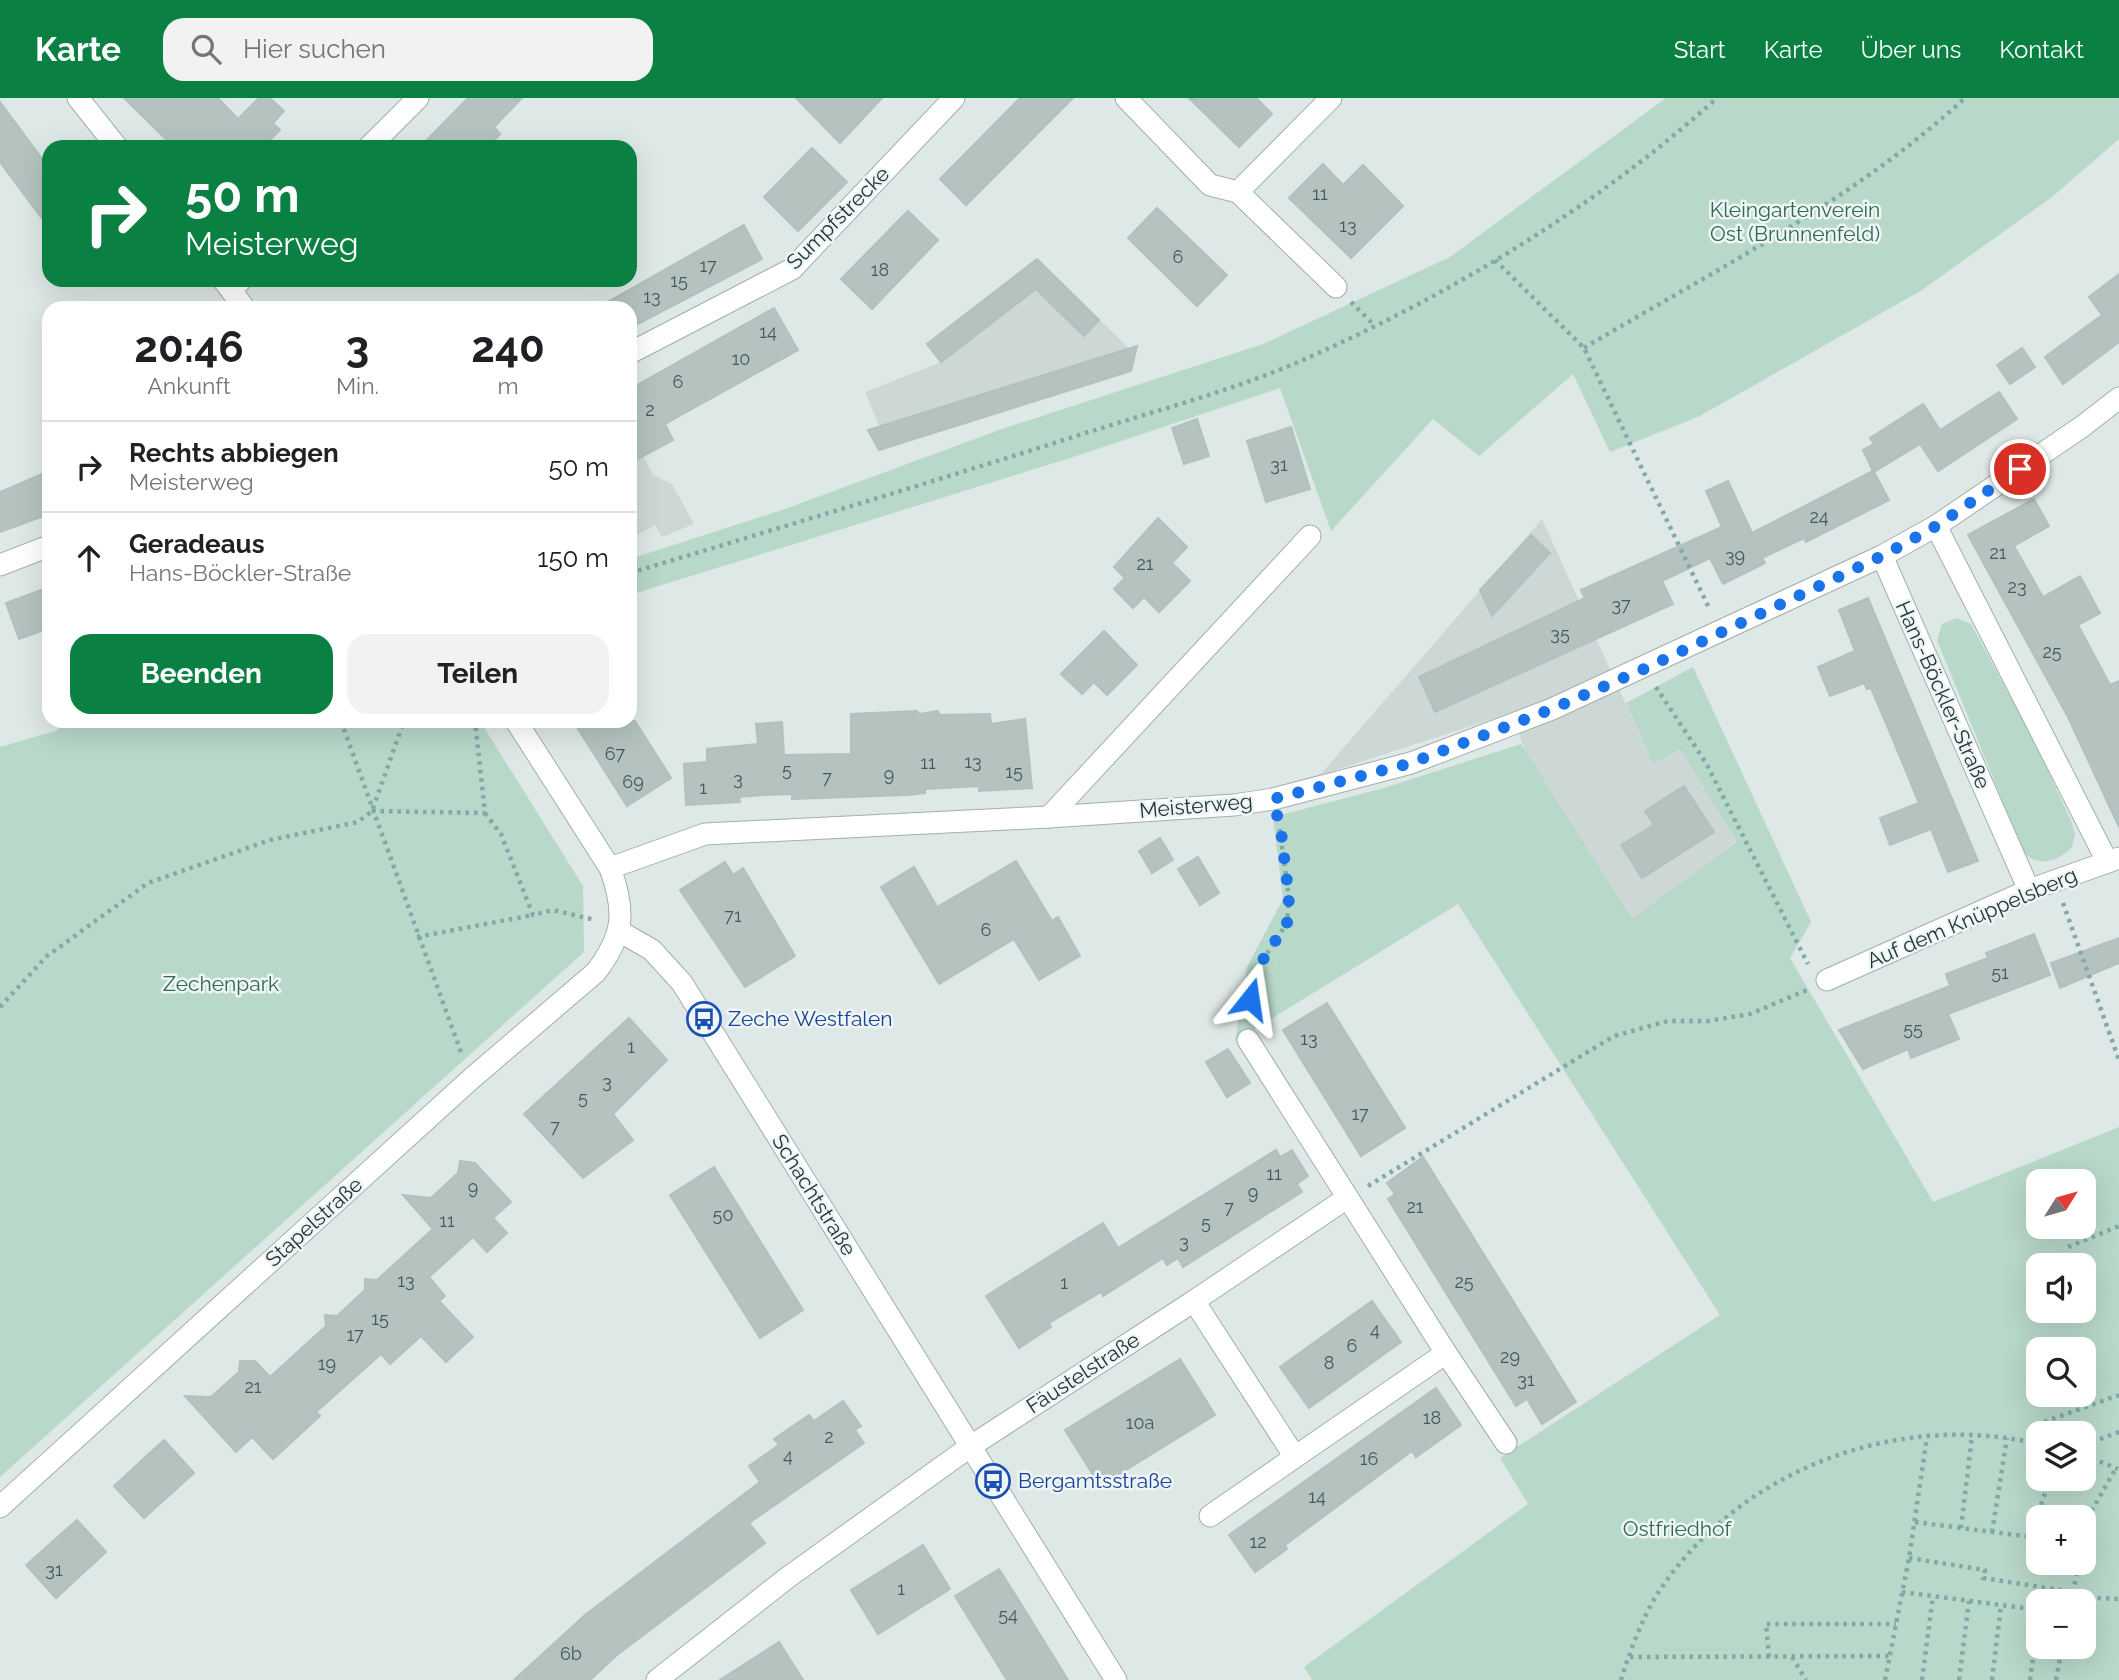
<!DOCTYPE html>
<html lang="de">
<meta charset="utf-8">
<style>
:root{--surface:#fff;--page:#f2f2f2;--text:#202124;--muted:#757577;--line:#e0e0e0;--accent:#0b8043}
body{margin:0;font-family:Raleway,sans-serif;background:var(--page);color:var(--text);height:100vh;display:flex;flex-direction:column;font-size:26px;white-space:nowrap}
*{box-sizing:border-box;margin:0}
p{font-size:23px;color:var(--muted)}
.icon{flex:none;width:38px;height:38px;fill:none;stroke:currentColor;stroke-width:2;stroke-linecap:round;stroke-linejoin:round}
.map{position:relative;flex:1;overflow:hidden}
.sheet{position:absolute;left:42px;top:203px;width:595px;height:427px;display:flex;flex-direction:column;background:var(--surface);border-radius:21px;box-shadow:0 7px 28px #0002}
.sheet>*{flex:none}
.banner{position:absolute;left:42px;top:42px;width:595px;height:147px;border-radius:21px;box-shadow:0 7px 28px #0002;background:#0b8043;color:#fff;overflow:hidden}
.needle{width:46px;rotate:53deg}
.tools{position:absolute;left:2026px;top:1071px;display:grid;gap:14px}
.tools a{display:grid;place-items:center;width:70px;height:70px;border-radius:14px;background:var(--surface);box-shadow:0 7px 28px #0002;font-size:35px}
.pin{position:absolute;display:grid;place-items:center;width:60px;height:60px;color:#fff;margin:-30px;border:4px solid #fff;border-radius:50%;box-shadow:0 2px 7px #0007}
.me{position:absolute;width:77px;margin:-38px;rotate:15deg;stroke-linejoin:round;filter:drop-shadow(0 0 5px #0008)}
.turn{display:flex;align-items:center;gap:24px;height:147px;padding:0 28px;font-size:32px}
.turn .icon{width:91px;height:91px;stroke-width:2.5}
.turn b{display:block;font-size:49px;line-height:60px}
.eta{display:flex;justify-content:space-evenly;align-items:center;height:119px;text-align:center}
.eta b{font-size:42px;font-weight:700;line-height:49px}
.button{display:flex;gap:14px;margin-top:auto;padding:14px 28px}
.button a{flex:1;height:80px;border-radius:21px;background:var(--accent);color:#fff;font-size:28px;font-weight:700;line-height:80px;text-align:center}
.button a+a{background:var(--page);color:var(--text)}
ul{padding:0;list-style:none}
li{display:flex;align-items:center;gap:21px;height:91px;padding:0 28px;border-top:2px solid var(--line)}
li div{flex:1}
li b{display:block;font-size:26px}
li em{font-style:normal}
header{display:flex;align-items:center;gap:42px;box-sizing:border-box;height:98px;padding:0 35px;background:var(--accent);color:#fff}
header strong{font-size:33px}
nav{display:flex;gap:38px;margin-inline-start:auto;font-size:24px}
.search{width:490px;height:63px;background:var(--page);display:flex;align-items:center;gap:18px;box-sizing:border-box;padding:0 24px;border-radius:21px;color:var(--muted);font-size:26px}
.map>svg:first-child{display:block}
.built{fill:#cdd8d6}
.green{fill:#b8d8c9;fill-rule:evenodd}
.building{fill:#b4c3c0;stroke:#b1c1bf;stroke-width:2}
.lines{fill:none;stroke-linecap:round;stroke-linejoin:round}
.minor-casing{stroke:#a2afae;stroke-width:23}
.tertiary-casing{stroke:#a2afae;stroke-width:23}
.path{stroke:#81a9a7;stroke-width:4.5;stroke-dasharray:3.5 5;stroke-linecap:butt}
.minor{stroke:#fff;stroke-width:21}
.tertiary{stroke:#fff;stroke-width:21}
.route{stroke:#1a73e8;stroke-width:12;stroke-dasharray:0 21.6}
.labels{text-anchor:middle;stroke-width:5;stroke-linejoin:round;paint-order:stroke}
.number-label{font-size:18px;fill:#465958}
.park-label{font-size:21px;fill:#2f6955;stroke:#eef5f4}
.street-label{font-size:21px;fill:#213636;stroke:#eef5f4}
.transit-label{font-size:21px;fill:#164399;stroke:#eef5f4;text-anchor:start}
</style>
<header>
<strong>Karte</strong>
<div class="search"><svg class="icon" aria-label="search" viewBox="0 0 24 24"><circle cx="10" cy="10" r="6"/><path d="M15 15l6 6"/></svg>Hier suchen</div>
<nav><a>Start</a><a>Karte</a><a>Über uns</a><a>Kontakt</a></nav>
</header>
<div class="map">
<svg width="2119" height="1582" viewBox="0 0 2119 1582">
<rect width="100%" height="100%" fill="#dee8e6"/>
<!-- built -->
<g class="built">
<polygon points="1037,161 1135,256 888,349 865,294 941,264 927,246"/>
<polygon points="630,334 653,377 672,386 694,426 662,439 655,427 635,438 630,429"/>
<polygon points="1542,421 1653,666 1680,651 1737,742 1632,822 1526,655 1511,615 1320,677"/>
</g>
<!-- green -->
<g class="green">
<polygon points="1666,0 2119,0 2119,41 2052,99 1922,192 1700,318 1610,354 1573,276 1479,358 1433,321 1331,433 1280,290 1070,360 630,497 630,461 785,411 1002,331 1263,246 1450,159"/>
<path d="M1957 520 1971 526 2034 643 2072 725 2075 737 2072 749C2058 764 2034 771 2022 751L1937 542 1942 526Z"/>
<path d="M1693 569 1811 824 1790 860 1933 1104 2119 1029V1582H1312L1304 1569 1528 1406 1500 1360 1720 1217 1458 806 1235 943 1247 869 1283 801 1273 719 1384 690 1521 646 1632 821 1737 743 1680 651 1653 666 1626 605ZM2039 1083H2084V1129H2039ZM2039 1167H2084V1213H2039ZM2039 1251H2084V1297H2039ZM2039 1335H2084V1381H2039ZM2039 1419H2084V1465H2039ZM2039 1503H2084V1549H2039Z"/>
<polygon points="71,623 480,623 583,788 584,854 0,1379 0,649 55,633"/>
</g>
<!-- building -->
<g class="building">
<polygon points="124,0 218,0 238,21 259,0 270,0 284,13 273,25 280,32 263,49 174,49"/>
<polygon points="468,0 522,0 494,29 500,36 488,49 420,49"/>
<polygon points="796,0 882,0 840,45"/>
<polygon points="1020,0 1073,0 966,107 940,81"/>
<polygon points="1189,0 1256,0 1272,16 1239,49"/>
<polygon points="0,4 49,70 49,130 0,64"/>
<polygon points="812,50 847,84 798,133 764,99"/>
<polygon points="1323,66 1343,87 1363,67 1403,108 1351,160 1289,100"/>
<polygon points="1157,110 1227,177 1197,208 1128,140"/>
<polygon points="908,113 938,142 872,211 841,181"/>
<polygon points="744,127 762,161 630,230 630,210 597,210"/>
<polygon points="1037,161 1099,222 1084,238 1036,191 941,264 927,246"/>
<polygon points="2119,176 2119,244 2063,286 2045,259 2102,217 2089,199"/>
<polygon points="774,210 798,252 665,326 673,342 630,365 630,291"/>
<polygon points="1137,248 1131,273 879,352 868,332"/>
<polygon points="2022,250 2035,269 2010,286 1997,267"/>
<polygon points="1999,294 2017,321 1938,373 1920,346 1874,374 1889,402 1806,444 1804,440 1762,460 1765,465 1723,486 1710,460 1662,483 1673,506 1435,614 1419,579 1585,500 1581,492 1722,429 1706,393 1728,383 1752,435 1873,373 1863,352 1874,346 1870,340 1923,306 1940,332"/>
<polygon points="1197,321 1209,358 1184,366 1172,330"/>
<polygon points="1291,329 1310,391 1266,404 1247,343"/>
<polygon points="49,373 49,416 0,434 0,394"/>
<polygon points="2034,401 2049,428 2014,448 2043,499 2080,478 2100,515 2078,527 2110,587 2119,583 2119,729 2068,619 1968,437"/>
<polygon points="1158,420 1187,449 1172,465 1190,483 1159,514 1144,499 1133,510 1114,491 1125,480 1114,469"/>
<polygon points="1531,437 1550,455 1492,518 1480,492"/>
<polygon points="49,489 49,530 19,541 6,505"/>
<polygon points="1868,500 1978,763 1948,774 1931,731 1890,747 1880,720 1919,705 1891,637 1871,590 1867,591 1864,585 1830,598 1818,569 1855,553 1839,512"/>
<polygon points="1104,533 1137,567 1107,597 1094,584 1082,596 1061,576"/>
<polygon points="917,613 919,616 938,613 939,617 990,616 991,626 1025,621 1032,690 979,693 979,688 925,691 925,695 907,697 792,701 792,696 763,697 739,699 740,704 686,707 684,666 707,664 707,651 758,646 756,626 782,624 784,657 851,656 851,616"/>
<polygon points="573,623 635,623 671,680 627,708"/>
<polygon points="1684,688 1714,734 1642,780 1621,747 1654,727 1645,713"/>
<polygon points="1160,740 1173,762 1152,775 1139,753"/>
<polygon points="1198,759 1219,795 1200,807 1178,771"/>
<polygon points="1016,763 1052,823 1058,819 1080,858 1039,882 1014,841 939,886 881,789 914,769 937,809"/>
<polygon points="725,764 733,777 743,770 795,858 745,889 680,792"/>
<polygon points="2034,836 2050,877 1948,916 1959,941 1911,960 1908,951 1863,971 1839,932 1950,888 1946,876 1988,860 1986,855"/>
<polygon points="2119,840 2119,865 2060,890 2051,865"/>
<polygon points="1327,905 1405,1030 1361,1058 1283,932"/>
<polygon points="629,920 667,962 613,1016 633,1042 583,1080 524,1016"/>
<polygon points="1228,951 1250,985 1227,999 1206,964"/>
<polygon points="1276,1052 1280,1059 1292,1052 1308,1078 1297,1086 1302,1094 1183,1169 1178,1160 1167,1167 1163,1160 1103,1198 1101,1194 1049,1225 1051,1229 1019,1250 986,1198 1103,1125 1118,1150"/>
<polygon points="1423,1059 1576,1304 1542,1326 1527,1301 1516,1308 1388,1101 1395,1096 1387,1085"/>
<polygon points="460,1063 475,1065 511,1104 493,1120 507,1135 487,1154 473,1139 429,1179 445,1198 439,1203 473,1239 446,1264 421,1238 390,1266 381,1256 316,1314 320,1318 273,1361 252,1339 236,1354 185,1298 211,1299 239,1274 240,1263 255,1263 270,1279 326,1228 325,1217 337,1218 365,1192 365,1181 377,1182 433,1131 403,1097 431,1100 458,1075"/>
<polygon points="714,1069 803,1212 760,1240 670,1097"/>
<polygon points="1372,1203 1401,1244 1309,1310 1280,1269"/>
<polygon points="1180,1261 1215,1317 1100,1388 1065,1332"/>
<polygon points="1436,1290 1461,1327 1416,1359 1412,1353 1285,1447 1287,1451 1255,1474 1229,1437"/>
<polygon points="843,1303 861,1328 855,1332 864,1345 749,1425 765,1445 617,1557 590,1582 514,1582 585,1517 760,1384 749,1368 779,1347 774,1341 809,1317 814,1323"/>
<polygon points="164,1342 194,1375 144,1420 114,1388"/>
<polygon points="77,1422 106,1454 56,1500 26,1467"/>
<polygon points="923,1447 950,1491 878,1536 851,1492"/>
<polygon points="999,1471 1018,1501 1068,1582 1007,1582 955,1498"/>
<polygon points="779,1544 803,1582 720,1582"/>
</g>
<g class="lines">
<!-- minor casing -->
<g class="minor-casing">
<g id="minor">
<polyline points="1126,0 1210,87 1238,94 1336,189"/>
<polyline points="1238,94 1331,0"/>
<polyline points="231,192 244,210"/>
<polyline points="630,255 792,171 954,0"/>
<polyline points="1936,428 2083,328 2119,300"/>
<polyline points="0,467 49,448"/>
<polyline points="1049,719 1310,438"/>
<polyline points="610,770 705,736 1049,719 1234,707 1273,701 1411,665 1552,611 1882,458"/>
<polyline points="2029,792 1882,458 1936,428 2107,763"/>
<polyline points="619,833 652,852 682,885 1116,1582"/>
<polyline points="1827,882 2029,792 2119,760"/>
<polyline points="1194,1203 1347,1100"/>
<polyline points="1446,1255 1506,1345"/>
<path d="M0 1409 471 981 596 874C624 837 626 814 610 770L516 623"/>
<polyline points="1210,1418 1295,1359"/>
<polyline points="657,1582 787,1480 971,1348 1194,1203 1295,1359 1446,1255 1248,942"/>
</g>
</g>
<!-- tertiary casing -->
<g class="tertiary-casing">
<g id="tertiary">
<polyline points="78,0 117,49"/>
<polyline points="369,49 418,0"/>
<polyline points="223,182 231,192 241,182"/>
</g>
</g>
<!-- path -->
<g class="path">
<polyline points="1495,162 1584,250 1710,512"/>
<polyline points="1351,204 1374,227"/>
<path d="M1584 250C1713 173 1853 103 1965 0"/>
<path d="M630 475C776 431 922 387 1067 341 1143 316 1223 296 1296 265 1447 199 1595 110 1717 0"/>
<polyline points="1656,589 1706,665 1808,866"/>
<polyline points="341,623 462,957"/>
<polyline points="372,713 485,715 475,623"/>
<polyline points="485,715 501,736 533,817 553,812 595,822"/>
<polyline points="2063,805 2119,962"/>
<polyline points="417,839 533,817"/>
<polyline points="0,909 47,858 148,785 270,742 358,724 372,713 404,623"/>
<polyline points="1247,919 1255,874 1287,825 1289,800 1279,726"/>
<polyline points="1368,1088 1614,938 1668,923 1708,923 1750,916 1807,892"/>
<polyline points="2068,1149 2119,1128"/>
<polyline points="2032,1344 2038,1326 2119,1297"/>
<polyline points="2084,1347 2119,1334"/>
<polyline points="2084,1357 2118,1371"/>
<polyline points="1915,1424 2039,1440"/>
<polyline points="1961,1430 1972,1338"/>
<polyline points="1992,1434 2007,1340"/>
<polyline points="2084,1437 2087,1421 2116,1370"/>
<polyline points="2030,1439 2050,1381"/>
<polyline points="1909,1460 1985,1472 1983,1480 2073,1494"/>
<polyline points="1902,1494 2039,1512"/>
<polyline points="2072,1499 2119,1501"/>
<polyline points="2071,1503 2079,1465"/>
<polyline points="1630,1559 1890,1558"/>
<polyline points="1769,1559 1766,1526 1896,1526"/>
<polyline points="1792,1559 1806,1582"/>
<path d="M1621 1582C1628 1558 1643 1519 1656 1498 1736 1373 1895 1312 2039 1346"/>
<polyline points="1885,1582 1909,1460 1927,1339"/>
<polyline points="1922,1582 1933,1498"/>
<polyline points="1959,1582 1969,1503"/>
<polyline points="1992,1582 2001,1507"/>
<polyline points="2030,1582 2039,1515"/>
<polyline points="2056,1582 2062,1549"/>
</g>
<!-- minor -->
<use href="#minor" class="minor"/>
<!-- tertiary -->
<use href="#tertiary" class="tertiary"/>
</g>
<g class="lines">
<!-- route -->
<polyline class="route" points="1250,901 1255,874 1287,825 1289,800 1281,733 1273,701 1411,665 1552,611 1644,571 1882,458 1936,428 2020,371"/>
</g>
<!-- icons -->
<defs>
<g id="bus-ring" transform="scale(1.75)"><circle r="9.5" fill="#eef5f4" stroke="#1a4fb4" stroke-width="1.5"/><path d="M-5-6H5V4H4V6H2V4H-2V6H-4V4H-5ZM-3.5-4V0h7V-4ZM-3.5 1.2v1.5H-2V1.2ZM2 1.2v1.5H3.5V1.2Z" fill="#1a4fb4"/></g>
</defs>
<g fill-rule="evenodd">
<use href="#bus-ring" x="704" y="921"/>
<use href="#bus-ring" x="993" y="1383"/>
</g>
<g class="labels">
<!-- number labels -->
<g class="number-label">
<text x="1320" y="102">11</text>
<text x="1348" y="134">13</text>
<text x="1178" y="165">6</text>
<text x="708" y="174">17</text>
<text x="880" y="178">18</text>
<text x="679" y="189">15</text>
<text x="652" y="205">13</text>
<text x="768" y="240">14</text>
<text x="741" y="267">10</text>
<text x="678" y="290">6</text>
<text x="650" y="318">2</text>
<text x="1279" y="373">31</text>
<text x="1819" y="425">24</text>
<text x="1998" y="461">21</text>
<text x="1735" y="464">39</text>
<text x="1145" y="472">21</text>
<text x="2017" y="495">23</text>
<text x="1621" y="513">37</text>
<text x="1560" y="542">35</text>
<text x="2052" y="560">25</text>
<text x="615" y="662">67</text>
<text x="973" y="670">13</text>
<text x="928" y="671">11</text>
<text x="787" y="678">5</text>
<text x="1014" y="680">15</text>
<text x="889" y="683">9</text>
<text x="827" y="686">7</text>
<text x="738" y="687">3</text>
<text x="633" y="690">69</text>
<text x="703" y="696">1</text>
<text x="733" y="824">71</text>
<text x="986" y="838">6</text>
<text x="2000" y="881">51</text>
<text x="1913" y="937">55</text>
<text x="1309" y="947">13</text>
<text x="631" y="955">1</text>
<text x="607" y="990">3</text>
<text x="583" y="1006">5</text>
<text x="1360" y="1022">17</text>
<text x="555" y="1035">7</text>
<text x="1274" y="1082">11</text>
<text x="473" y="1096">9</text>
<text x="1253" y="1101">9</text>
<text x="1415" y="1115">21</text>
<text x="1229" y="1116">7</text>
<text x="723" y="1123">50</text>
<text x="447" y="1129">11</text>
<text x="1206" y="1131">5</text>
<text x="1184" y="1150">3</text>
<text x="406" y="1189">13</text>
<text x="1464" y="1190">25</text>
<text x="1064" y="1191">1</text>
<text x="380" y="1227">15</text>
<text x="1375" y="1238">4</text>
<text x="355" y="1243">17</text>
<text x="1352" y="1254">6</text>
<text x="1510" y="1265">29</text>
<text x="1329" y="1271">8</text>
<text x="327" y="1272">19</text>
<text x="1526" y="1288">31</text>
<text x="253" y="1295">21</text>
<text x="1432" y="1326">18</text>
<text x="1140" y="1331">10a</text>
<text x="829" y="1345">2</text>
<text x="788" y="1364">4</text>
<text x="1369" y="1367">16</text>
<text x="1317" y="1405">14</text>
<text x="1258" y="1450">12</text>
<text x="54" y="1478">31</text>
<text x="901" y="1497">1</text>
<text x="1008" y="1523">54</text>
<text x="571" y="1562">6b</text>
</g>
<!-- park labels -->
<g class="park-label">
<text x="1795" y="119">Kleingartenverein<tspan x="1795" dy="24">Ost (Brunnenfeld)</tspan></text>
<text x="221" y="893">Zechenpark</text>
<text x="1677" y="1438">Ostfriedhof</text>
</g>
<!-- street labels -->
<g class="street-label">
<text transform="translate(838 120) rotate(-45)" y="7">Sumpfstrecke</text>
<text transform="translate(1943 597) rotate(66)" y="7">Hans-Böckler-Straße</text>
<text transform="translate(1196 708) rotate(-5)" y="7">Meisterweg</text>
<text transform="translate(1972 820) rotate(-23)" y="7">Auf dem Knüppelsberg</text>
<text transform="translate(814 1097) rotate(58)" y="7">Schachtstraße</text>
<text transform="translate(314 1124) rotate(-42)" y="7">Stapelstraße</text>
<text transform="translate(1083 1275) rotate(-33)" y="7">Fäustelstraße</text>
</g>
<!-- transit labels -->
<g class="transit-label">
<text x="728" y="928">Zeche Westfalen</text>
<text x="1018" y="1390">Bergamtsstraße</text>
</g>
</g>
</svg>
<div class="tools">
<a><svg class="needle" viewBox="-14 -14 28 28"><path d="M0-13l5 13h-10z" fill="#e53935"/><path d="M0 13l5-13h-10z" fill="#757577"/></svg></a>
<a><svg class="icon" aria-label="sound" viewBox="0 0 24 24"><path d="M4 9h4l5-4v14l-5-4H4zM17 9q2 3 0 6"/></svg></a>
<a><svg class="icon" aria-label="search" viewBox="0 0 24 24"><circle cx="10" cy="10" r="6"/><path d="M15 15l6 6"/></svg></a>
<a><svg class="icon" aria-label="layers" viewBox="0 0 24 24"><path d="M12 4l9 5-9 5-9-5zM3 14l9 5 9-5"/></svg></a>
<a>+</a>
<a>−</a>
</div>
<div class="pin" style="left:2020px;top:371px;background:#d93025"><svg class="icon" aria-label="arrive" viewBox="0 0 24 24"><path d="M6 21V4h12l-3 4 3 4H6"/></svg></div>
<svg class="me" style="left:1250px;top:901px" viewBox="-20 -20 40 40"><path d="M0-17L14 15 0 8-14 15z" fill="#1a73e8" stroke="#fff" stroke-width="4"/></svg>
<div class="banner">
<div class="turn"><svg class="icon" aria-label="right" viewBox="0 0 24 24"><path d="M7 20v-9h11M14 6l5 5-5 5"/></svg><div><b>50 m</b>Meisterweg</div></div>
</div>
<section class="sheet">
<div class="eta">
<div><b>20:46</b><p>Ankunft</p></div>
<div><b>3</b><p>Min.</p></div>
<div><b>240</b><p>m</p></div>
</div>
<ul>
<li><svg class="icon" aria-label="right" viewBox="0 0 24 24"><path d="M7 20v-9h11M14 6l5 5-5 5"/></svg><div><b>Rechts abbiegen</b><p>Meisterweg</p></div><em>50 m</em></li>
<li><svg class="icon" aria-label="ahead" viewBox="0 0 24 24"><path d="M12 20V5M6 11l6-6 6 6"/></svg><div><b>Geradeaus</b><p>Hans-Böckler-Straße</p></div><em>150 m</em></li>
</ul>
<div class="button"><a>Beenden</a><a>Teilen</a></div>
</section>
</div>
